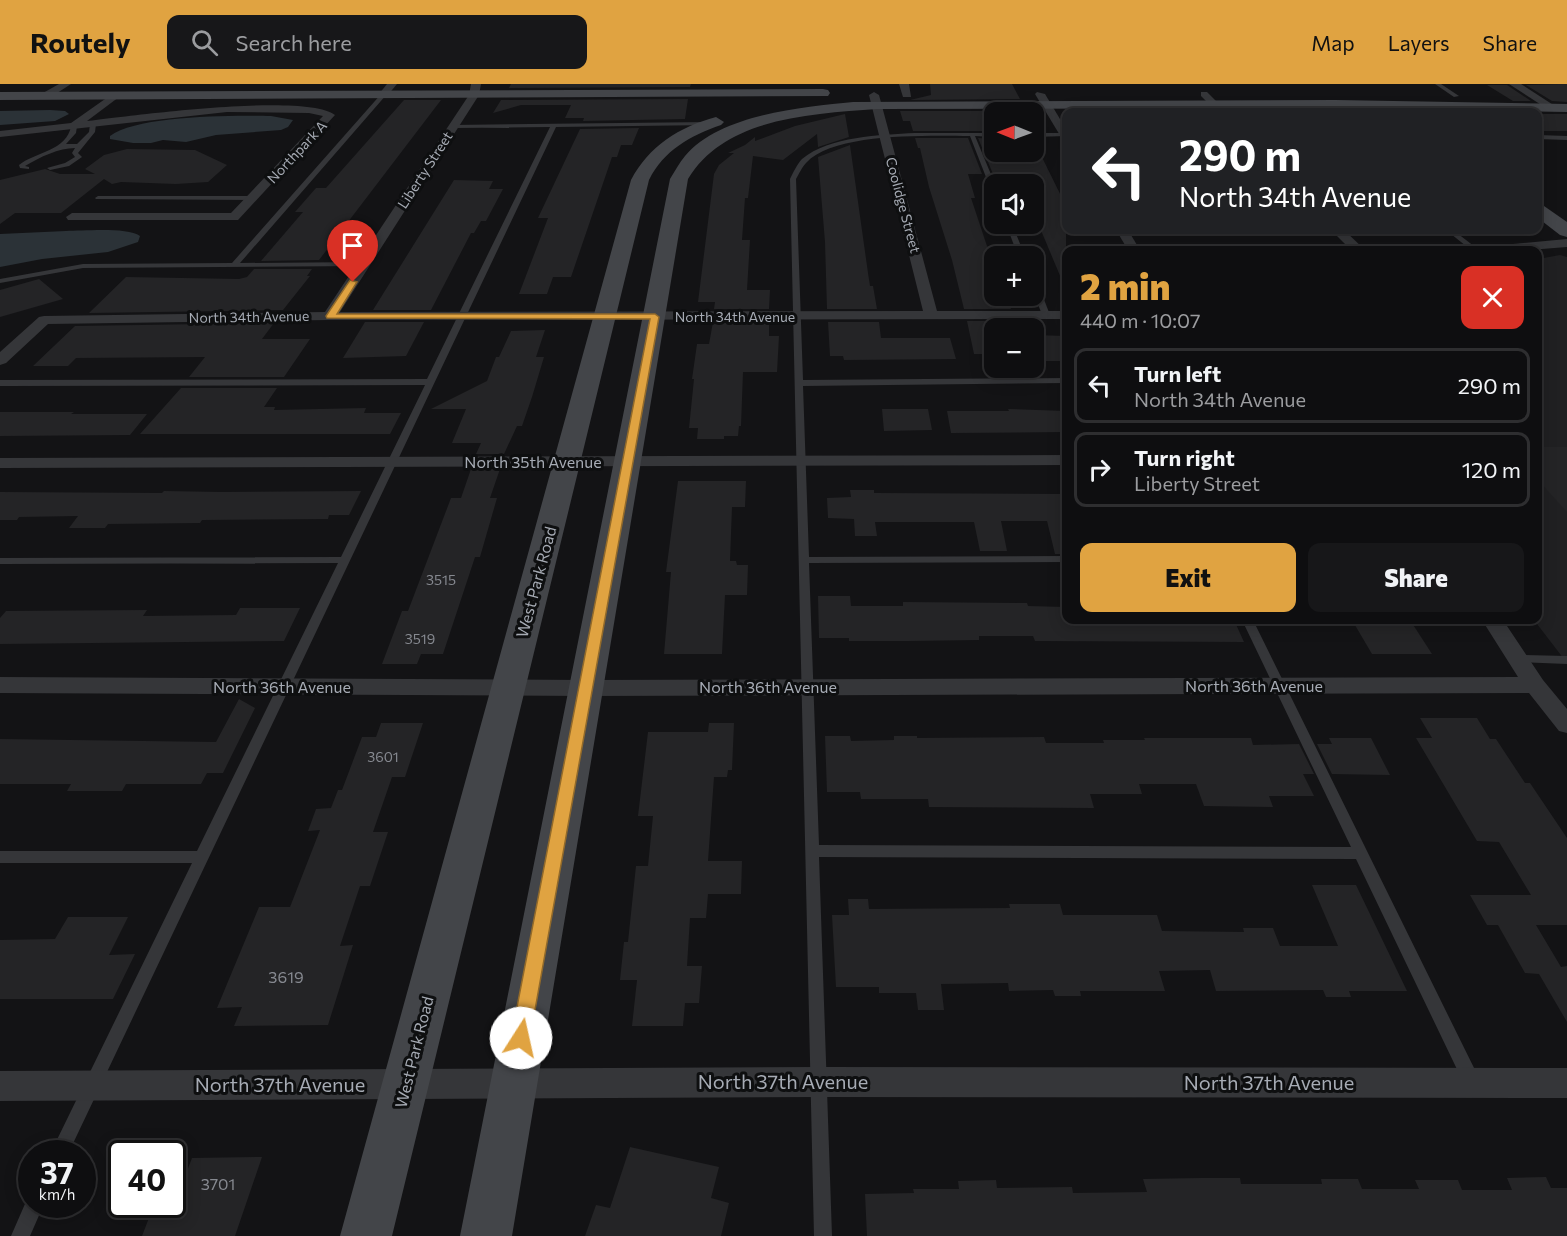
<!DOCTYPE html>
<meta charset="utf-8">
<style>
:root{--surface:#0e0e10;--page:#171719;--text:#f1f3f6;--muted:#9b9c9f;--line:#2e2e30;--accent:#e0a341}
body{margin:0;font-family:Commissioner,sans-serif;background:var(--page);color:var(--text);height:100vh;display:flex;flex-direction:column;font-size:22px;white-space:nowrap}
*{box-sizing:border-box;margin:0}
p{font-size:20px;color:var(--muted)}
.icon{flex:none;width:33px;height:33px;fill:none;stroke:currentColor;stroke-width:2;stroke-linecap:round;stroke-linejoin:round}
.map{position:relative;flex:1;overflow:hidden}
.drawer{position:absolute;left:1062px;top:162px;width:480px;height:378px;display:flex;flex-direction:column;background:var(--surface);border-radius:12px;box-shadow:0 3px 15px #0003,0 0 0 2px var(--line)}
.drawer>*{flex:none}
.top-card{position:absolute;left:1062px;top:24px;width:480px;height:126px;border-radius:12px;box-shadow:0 3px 15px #0003,0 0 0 2px var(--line);background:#202124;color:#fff;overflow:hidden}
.needle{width:39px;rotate:271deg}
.controls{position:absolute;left:984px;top:18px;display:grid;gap:12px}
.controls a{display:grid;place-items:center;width:60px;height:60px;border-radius:12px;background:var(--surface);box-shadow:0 3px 15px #0003,0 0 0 2px var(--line);font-size:30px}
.speed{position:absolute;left:18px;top:1056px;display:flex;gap:12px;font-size:30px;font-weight:700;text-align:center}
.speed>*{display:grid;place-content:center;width:78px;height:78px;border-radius:50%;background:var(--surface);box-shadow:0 3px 15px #0003,0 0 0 2px var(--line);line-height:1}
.speed small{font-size:15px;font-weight:400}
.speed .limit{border:3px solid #111;border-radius:9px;background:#fff;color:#111}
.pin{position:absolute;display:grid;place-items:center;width:51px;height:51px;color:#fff;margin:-62px -26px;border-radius:50% 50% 50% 0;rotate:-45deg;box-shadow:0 0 6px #0007}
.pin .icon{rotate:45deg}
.me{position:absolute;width:66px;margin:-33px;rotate:10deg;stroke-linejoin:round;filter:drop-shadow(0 0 4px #0008)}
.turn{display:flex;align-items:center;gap:21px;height:126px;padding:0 18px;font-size:27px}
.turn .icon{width:78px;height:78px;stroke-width:2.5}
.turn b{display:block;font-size:42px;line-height:51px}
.round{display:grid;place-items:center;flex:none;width:63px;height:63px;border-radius:12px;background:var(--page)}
.headline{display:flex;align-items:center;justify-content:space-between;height:102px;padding:0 18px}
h1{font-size:36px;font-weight:800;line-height:45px;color:var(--accent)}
.cta{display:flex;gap:12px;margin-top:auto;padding:12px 18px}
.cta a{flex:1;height:69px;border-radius:12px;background:var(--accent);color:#111;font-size:24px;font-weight:800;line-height:69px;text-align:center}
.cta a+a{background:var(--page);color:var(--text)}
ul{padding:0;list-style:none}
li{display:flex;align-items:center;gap:18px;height:75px;margin:0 12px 9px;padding:0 6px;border:3px solid var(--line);border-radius:12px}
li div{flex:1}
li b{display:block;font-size:22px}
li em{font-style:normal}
header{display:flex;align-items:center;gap:36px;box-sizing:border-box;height:84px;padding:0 30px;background:var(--accent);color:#111}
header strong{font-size:28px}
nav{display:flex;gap:33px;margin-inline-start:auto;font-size:21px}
.search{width:420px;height:54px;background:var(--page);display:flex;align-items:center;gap:15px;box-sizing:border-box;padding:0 21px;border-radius:12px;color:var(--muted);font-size:22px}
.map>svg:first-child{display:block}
.built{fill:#202022}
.water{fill:#2b3237}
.building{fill:#242426}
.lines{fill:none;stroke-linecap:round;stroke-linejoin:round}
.lane{fill:#353639;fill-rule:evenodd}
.street{fill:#353639;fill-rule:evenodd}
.secondary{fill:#434549;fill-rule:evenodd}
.route{fill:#e0a341;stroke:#926a2a;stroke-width:1.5}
.labels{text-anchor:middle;stroke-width:6;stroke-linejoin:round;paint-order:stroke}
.far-street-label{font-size:14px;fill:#a6abb4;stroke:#0e0f10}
.number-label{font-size:14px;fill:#868990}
.street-label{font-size:16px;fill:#a6abb4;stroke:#0e0f10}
.near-number-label{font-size:16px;fill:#868990}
.near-street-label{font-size:20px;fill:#a6abb4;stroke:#0e0f10}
</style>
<header>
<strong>Routely</strong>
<div class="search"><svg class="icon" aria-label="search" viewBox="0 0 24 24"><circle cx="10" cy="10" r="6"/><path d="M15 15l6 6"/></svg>Search here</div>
<nav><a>Map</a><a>Layers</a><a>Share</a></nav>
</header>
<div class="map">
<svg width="1567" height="1152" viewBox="0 0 1567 1152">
<rect width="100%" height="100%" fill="#131315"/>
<!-- built -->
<polygon class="built" points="1560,171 1567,173 1567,579 1534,536 1538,536 1538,175"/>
<!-- water -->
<g class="water">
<polygon points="50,26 65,27 69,30 55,37 0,41 0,27"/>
<path d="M271 32 293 36 288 43 281 46 216 51 186 58 163 56 151 59H133L110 55V52C137 31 235 31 271 32Z"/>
<path d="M66 147C84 147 127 143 140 152L138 158 108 168 42 175 0 183V150Z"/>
</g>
<!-- building -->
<g class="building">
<polygon points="511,0 691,0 690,3 509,4"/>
<polygon points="930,0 1012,0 1020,15 910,16 931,11"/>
<polygon points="1567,0 1567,18 1552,17 1526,1"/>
<polygon points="1487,1 1507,1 1531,17 1513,17"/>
<polygon points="688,15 685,35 583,37 584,34 565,34 571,21 521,21 493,29 501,16"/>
<polygon points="404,16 441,16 319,176 261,177 303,128 295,128 316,104 326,104"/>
<polygon points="900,27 1026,27 1027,28 994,28 994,47 913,47 910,37 903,37"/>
<polygon points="845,30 849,53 818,63 817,50 783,76 753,72 748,114 745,114 742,156 750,156 747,206 770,206 769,225 714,225 715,218 698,218 714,90 719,81 734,69 728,69 745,61 755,53 755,57 795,42"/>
<rect x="1538" y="30" width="29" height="17"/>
<polygon points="639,44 632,61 621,61 617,73 612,73 571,193 553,193 547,210 519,210 548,134 538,134 580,45"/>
<polygon points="915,54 968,54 982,90 968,90 975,114 971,114 994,183 994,212 1006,212 1011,225 964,225 952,176 929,103 920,64 918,64"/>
<polygon points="978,54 994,55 994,68 1034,68 1034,57 1066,122 1066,206 1035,132 1038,132 1034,122 1034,100 1023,100 1018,90 993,90"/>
<polygon points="850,61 868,189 870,202 873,202 877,225 827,225 825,158 818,73"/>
<polygon points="127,65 195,66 227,81 208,98 176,100 121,98 112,100 104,95 61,129 15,129 0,140 0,96 45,85 60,90 95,90 85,85 104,71"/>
<polygon points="454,96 493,97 489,105 503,105 486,137 481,137 474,149 471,149 431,226 373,226"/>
<polygon points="254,185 312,185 307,192 310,192 283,226 89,229 126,193 239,195 247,193"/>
<polygon points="39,195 63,215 0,233 0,206"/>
<polygon points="967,237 1016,237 1018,244 994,244 994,270 974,270"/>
<polygon points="365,238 424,238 406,272 343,274"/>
<polygon points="713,238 769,238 769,252 779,252 777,288 743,288 741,342 739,342 738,352 724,352 724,355 697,355 698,344 689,344 694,295 692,295 697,260 709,260"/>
<polygon points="828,238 879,238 881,254 950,254 956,275 844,276 843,272 830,272"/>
<polygon points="274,239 262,255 310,255 284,293 189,293 205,273 76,274 68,282 33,282 75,242"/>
<polygon points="545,246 536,273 544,273 532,313 522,342 517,342 504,370 476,370 481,359 452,359 466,325 431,325 487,297 496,273 499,273 511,247"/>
<polygon points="1034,251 1066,252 1066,277 1034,277"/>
<polygon points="181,304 277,304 264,323 275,323 274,326 366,324 364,329 401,329 390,350 140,350"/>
<polygon points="882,325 928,325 932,346 884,347"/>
<polygon points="1008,325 1066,327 1066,348 951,349 947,327 1009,327"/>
<polygon points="0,328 74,328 71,330 147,330 130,351 0,352"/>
<polygon points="1538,363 1567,363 1567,428 1538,396"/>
<polygon points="471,385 500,385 490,414 497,414 480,473 475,473 443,570 421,570 417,580 382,580 402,527 408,527 451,414 461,414"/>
<polygon points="678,397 746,397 745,423 732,423 730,477 736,477 737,481 748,481 747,511 725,511 722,570 664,570 671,488 666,488"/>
<polygon points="850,406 874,406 874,409 1066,410 1066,470 1055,470 1047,437 1001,437 1007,467 980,467 974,438 875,438 877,452 855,452 854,435 828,434 827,414 851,413"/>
<polygon points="164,407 221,408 361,407 349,431 329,431 328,435 202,436 200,439 108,440 105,444 69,444 78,432 19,433 17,436 0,436 0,408 162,409"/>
<polygon points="818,512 850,512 851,522 903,522 903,518 1027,519 1028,522 1066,523 1066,536 1234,536 1244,558 1035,557 1033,552 979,552 979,556 909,557 849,557 849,554 819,554"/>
<polygon points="240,524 300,524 284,557 0,560 0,534 6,527 147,526 143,532 236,531"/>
<polygon points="1352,536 1410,536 1432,570 1372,570"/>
<polygon points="239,615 255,624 223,689 207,689 201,700 126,700 122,707 67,707 71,700 0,700 0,655 216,658"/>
<polygon points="1420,634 1477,634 1490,655 1496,655 1525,699 1530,699 1567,754 1567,841 1536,841 1561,883 1567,882 1567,938 1539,890 1525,889 1498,841 1487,841 1470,811 1531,811 1499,758 1477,757 1416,654 1432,654"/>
<polygon points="381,639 423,639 405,693 392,693 373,748 388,748 370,802 360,802 340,862 353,861 328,941 234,942 242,923 217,924 259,823 290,823 320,746 308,747 316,725 331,724 338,706 342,706 362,653 376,653"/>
<polygon points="709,639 734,639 732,686 728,686 727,693 714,693 708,777 742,777 741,810 708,810 706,834 690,834 687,882 702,882 699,919 685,919 683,942 632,942 637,896 620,896 624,858 628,858 636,782 648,782 653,732 638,732 648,648 708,648"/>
<polygon points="825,652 850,652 851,657 894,656 894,652 917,652 917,654 1044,653 1046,659 1104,659 1103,656 1145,656 1144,654 1251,654 1253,661 1299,660 1314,690 1303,690 1314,712 1269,712 1273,723 1204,722 1196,700 1139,700 1142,710 1090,710 1094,724 929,723 928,715 861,715 860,708 827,708"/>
<polygon points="1329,654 1371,654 1390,691 1332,690 1317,660 1332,660"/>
<polygon points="1312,801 1356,801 1407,907 1349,907 1351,913 1326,913 1323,906 1216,907 1210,886 1159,887 1165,907 1080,907 1081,912 1055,912 1053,906 1009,907 1008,899 941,900 944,926 918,926 916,909 879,909 879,903 836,903 832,831 849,831 848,815 868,815 869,825 1010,824 1009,820 1060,820 1063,831 1157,831 1162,847 1244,848 1243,844 1273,844 1280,862 1338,862"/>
<polygon points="68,833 128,833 109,871 135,870 113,915 0,915 0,856 55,855"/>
<polygon points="630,1063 719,1083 711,1114 729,1119 721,1152 585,1152 596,1121 610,1124"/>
<polygon points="262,1073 235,1152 142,1152 152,1126 172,1126 192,1074"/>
<polygon points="1546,1093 1551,1104 1567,1104 1567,1152 867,1152 865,1110 914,1109 913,1105 959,1105 958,1097 996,1096 997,1104 1072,1103 1073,1109 1147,1108 1143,1095 1201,1094 1240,1094 1241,1100 1322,1100 1321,1095 1358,1095 1362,1105 1419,1105 1415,1096 1458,1096 1462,1106 1512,1106 1507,1094"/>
</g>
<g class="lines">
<!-- lane -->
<g class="lane">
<polygon points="1435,0 1441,0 1459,12 1454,13"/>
<polygon points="382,9 387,10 240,179 364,178 368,180 367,182 83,184 0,199 0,195 83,180 232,179"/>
<polygon points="1109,18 1127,27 1128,28 1122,28 1107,21"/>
<path d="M93 38 96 40 95 48 78 69 82 73 69 82 50 86 47 84 65 79 75 73 72 69 75 64C59 64 40 73 25 82L29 83V85L20 84 19 81C35 68 67 67 71 42L74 40 77 42 76 49 66 60H77L89 48 90 40Z"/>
<polygon points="710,38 712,41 556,43 68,1070 50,1070 192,779 0,779 0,767 197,767 338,479 0,480 0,474 341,473 425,301 0,302 0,296 427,295 550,43 454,44 452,41"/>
<path d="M915 49H994V53L975 52 995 100 994 108 991 106 970 52C930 52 834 48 806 79 802 83 799 90 796 95L803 296 1066 294V299L803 302 809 473 1066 472V478L809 479 819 761 1351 763 1242 536H1253L1478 992 1481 998 1478 1004 1472 1006 1466 1004 1356 775 819 773 832 1152H814L790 95C793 89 797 80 802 75 830 52 880 51 915 49Z"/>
<polygon points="1034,49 1065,49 1066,52 1034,53"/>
<polygon points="1538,51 1567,52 1567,56 1538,55"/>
<polygon points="98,112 253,112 256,114 253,116 96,115 95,114"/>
<polygon points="1006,140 1012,140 1025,172 1018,172"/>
<polygon points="1446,146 1453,146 1479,166 1471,166"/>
<polygon points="1034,198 1038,200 1050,231 1049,233 1042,231 1034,209"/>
<polygon points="1519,571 1567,572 1567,580 1515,578 1513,575"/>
<polygon points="32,1112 32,1120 44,1120 30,1152 11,1152 28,1113"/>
</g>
<!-- street -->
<g class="street">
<polygon points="59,0 71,0 51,13 43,13 43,9"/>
<polygon points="387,0 397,0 387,12 381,12 379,10"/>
<polygon points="471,0 481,0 479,11 340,228 923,227 869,11 874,8 879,11 937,227 1066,227 1066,235 330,236 48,240 6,279 0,281 0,268 39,233 44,232 325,228 469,11"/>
<polygon points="899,0 909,0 911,13 903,13"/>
<polygon points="1509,0 1521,0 1558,24 1549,26"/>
<path d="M115 8 119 9V13L87 37C130 32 305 8 335 31L238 136H68L66 133 72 129H231L323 32 309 29 227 28 0 53V47L71 39Z"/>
<polygon points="1037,8 1045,10 1066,45 1066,56 1061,53 1035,10"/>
<polygon points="1201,8 1207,8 1227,28 1217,28 1201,12"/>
<polygon points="1116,146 1128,146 1140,166 1128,166"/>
<polygon points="1331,146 1344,146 1365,166 1351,166"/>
<polygon points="1567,155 1567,163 1529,166 1485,166 1492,162"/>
<polygon points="1066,371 1066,381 0,384 0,374"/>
<polygon points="1482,536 1503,536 1543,596 1567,625 1567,649 1559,647 1529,609 585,612 0,609 0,593 585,596 1518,593"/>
<polygon points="818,983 1567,984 1567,1014 818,1013 0,1017 0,987"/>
</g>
<!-- secondary -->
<g class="secondary">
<polygon points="823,5 828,6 830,9 828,12 0,16 0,8"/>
<path d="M1335 16 1567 20V28L1335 24 877 25C812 30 725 33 688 95L512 1152H460L670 95C675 87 679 79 685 72 720 30 803 23 853 18Z"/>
<path d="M716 33 724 38 721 41C690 52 664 66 649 96L392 1152H340L631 96C649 62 679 43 716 33Z"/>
<polygon points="1538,121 1544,122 1567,138 1567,153 1560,151 1538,134"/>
</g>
</g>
<!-- route -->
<polygon class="route" points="350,196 357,198 337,230 655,230 659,233 530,954 527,960 521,962 514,960 511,954 650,235 327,234 326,232"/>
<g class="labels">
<!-- far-street labels -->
<g class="far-street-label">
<text transform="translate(297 68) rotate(-47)" y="5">Northpark A</text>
<text transform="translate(425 86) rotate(-57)" y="5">Liberty Street</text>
<text transform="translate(903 121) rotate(75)" y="5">Coolidge Street</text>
<text transform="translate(249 233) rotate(-1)" y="5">North 34th Avenue</text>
<text x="735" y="238">North 34th Avenue</text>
</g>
<!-- number labels -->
<g class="number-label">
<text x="441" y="501">3515</text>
<text x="420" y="560">3519</text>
<text x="383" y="678">3601</text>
</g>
<!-- street labels -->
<g class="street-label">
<text x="533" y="384">North 35th Avenue</text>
<text transform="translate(536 498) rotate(-75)" y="6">West Park Road</text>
<text x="1254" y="608">North 36th Avenue</text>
<text x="282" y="609">North 36th Avenue</text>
<text x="768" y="609">North 36th Avenue</text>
<text transform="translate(414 968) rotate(-76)" y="6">West Park Road</text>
</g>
<!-- near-number labels -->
<g class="near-number-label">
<text x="286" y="899">3619</text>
<text x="218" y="1106">3701</text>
</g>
<!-- near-street labels -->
<g class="near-street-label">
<text x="783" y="1005">North 37th Avenue</text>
<text x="1269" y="1006">North 37th Avenue</text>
<text x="280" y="1008">North 37th Avenue</text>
</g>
</g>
</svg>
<div class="controls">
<a><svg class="needle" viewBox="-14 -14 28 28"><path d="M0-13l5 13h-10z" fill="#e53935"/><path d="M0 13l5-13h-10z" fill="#9b9c9f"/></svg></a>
<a><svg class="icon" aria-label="sound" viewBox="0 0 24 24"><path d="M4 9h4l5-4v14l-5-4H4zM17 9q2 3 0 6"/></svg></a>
<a>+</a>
<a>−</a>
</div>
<div class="speed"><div>37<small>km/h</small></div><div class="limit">40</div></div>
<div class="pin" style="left:353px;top:198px;background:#d93025"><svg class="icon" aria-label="arrive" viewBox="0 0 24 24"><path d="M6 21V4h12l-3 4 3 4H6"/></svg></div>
<svg class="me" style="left:521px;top:954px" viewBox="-20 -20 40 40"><circle r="19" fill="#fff"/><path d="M0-13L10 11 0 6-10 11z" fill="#e0a341"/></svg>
<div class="top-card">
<div class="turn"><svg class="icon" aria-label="left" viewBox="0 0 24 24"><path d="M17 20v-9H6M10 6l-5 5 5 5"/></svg><div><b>290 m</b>North 34th Avenue</div></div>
</div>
<section class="drawer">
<div class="headline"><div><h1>2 min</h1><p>440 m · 10:07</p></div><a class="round" style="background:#d93025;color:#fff"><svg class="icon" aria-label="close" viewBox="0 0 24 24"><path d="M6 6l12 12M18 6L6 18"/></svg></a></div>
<ul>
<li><svg class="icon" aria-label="left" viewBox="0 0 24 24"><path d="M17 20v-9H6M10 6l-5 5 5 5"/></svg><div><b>Turn left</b><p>North 34th Avenue</p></div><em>290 m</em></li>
<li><svg class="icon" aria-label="right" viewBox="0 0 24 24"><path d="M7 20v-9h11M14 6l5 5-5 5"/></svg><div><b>Turn right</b><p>Liberty Street</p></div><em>120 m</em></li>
</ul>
<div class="cta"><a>Exit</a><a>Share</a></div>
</section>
</div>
